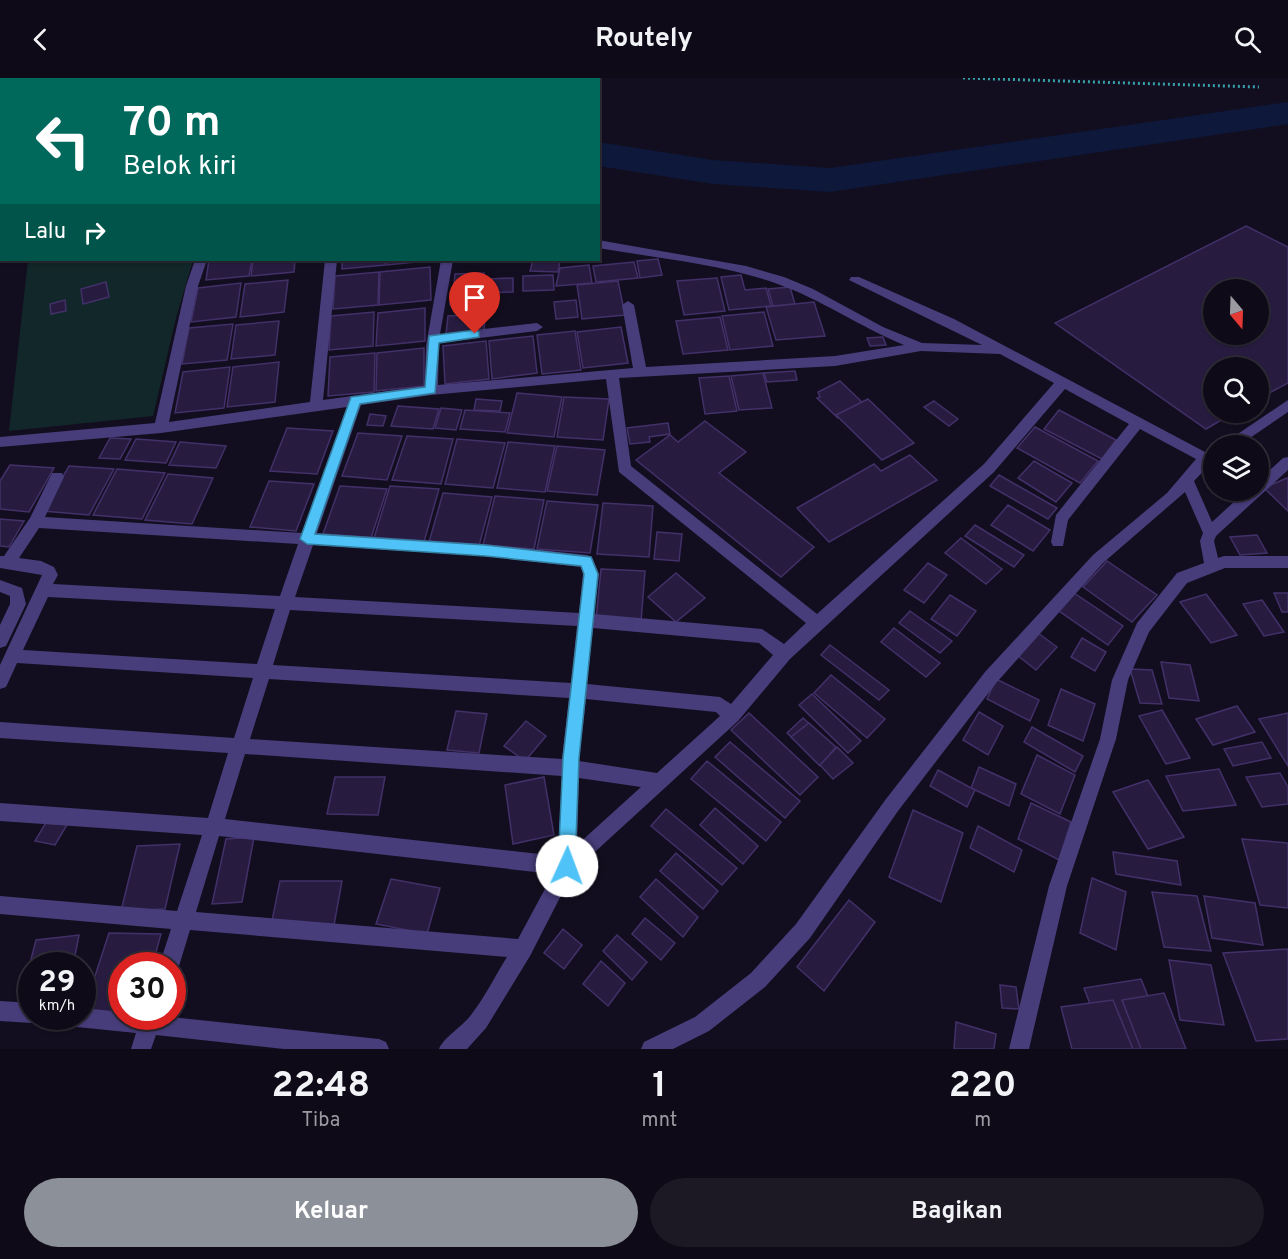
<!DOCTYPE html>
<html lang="id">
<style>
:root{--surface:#0e0a17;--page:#1c1824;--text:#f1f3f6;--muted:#9b9aa1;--line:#2e2b36;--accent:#8c9099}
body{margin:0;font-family:Overpass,sans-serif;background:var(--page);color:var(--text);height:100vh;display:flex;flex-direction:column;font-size:22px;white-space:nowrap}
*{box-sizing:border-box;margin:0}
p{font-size:20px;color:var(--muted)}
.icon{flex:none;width:33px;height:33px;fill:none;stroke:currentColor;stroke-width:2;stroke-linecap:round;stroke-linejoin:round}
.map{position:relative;height:971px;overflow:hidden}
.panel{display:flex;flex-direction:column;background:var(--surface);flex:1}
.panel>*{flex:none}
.top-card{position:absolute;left:0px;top:0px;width:600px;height:183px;box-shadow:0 2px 4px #0004,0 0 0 2px var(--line);background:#00695c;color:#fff;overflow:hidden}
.needle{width:39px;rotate:161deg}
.tools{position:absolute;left:1203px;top:201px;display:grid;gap:12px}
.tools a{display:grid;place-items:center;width:66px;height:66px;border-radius:50%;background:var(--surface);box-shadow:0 2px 4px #0004,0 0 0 2px var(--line);font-size:30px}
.speed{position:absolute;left:18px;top:874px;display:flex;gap:12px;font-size:30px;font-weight:700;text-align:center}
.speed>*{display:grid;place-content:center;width:78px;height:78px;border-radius:50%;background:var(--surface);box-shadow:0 2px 4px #0004,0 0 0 2px var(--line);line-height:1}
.speed small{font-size:15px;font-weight:400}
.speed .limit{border:9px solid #d22;background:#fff;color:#111}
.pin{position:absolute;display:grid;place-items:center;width:51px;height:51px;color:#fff;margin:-62px -26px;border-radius:50% 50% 50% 0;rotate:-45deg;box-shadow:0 0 6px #0007}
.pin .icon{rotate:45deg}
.me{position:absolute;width:66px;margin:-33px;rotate:2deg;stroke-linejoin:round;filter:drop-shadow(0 0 4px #0008)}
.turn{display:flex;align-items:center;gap:21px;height:126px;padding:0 24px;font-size:27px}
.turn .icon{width:78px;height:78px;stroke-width:2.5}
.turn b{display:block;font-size:42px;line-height:51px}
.then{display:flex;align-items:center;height:57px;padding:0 24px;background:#0003;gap:12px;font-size:22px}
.eta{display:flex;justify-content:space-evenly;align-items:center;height:102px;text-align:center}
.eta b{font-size:36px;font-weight:700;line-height:42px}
.cta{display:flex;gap:12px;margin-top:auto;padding:12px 24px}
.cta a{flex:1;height:69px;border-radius:36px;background:var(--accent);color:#fff;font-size:24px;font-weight:700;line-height:69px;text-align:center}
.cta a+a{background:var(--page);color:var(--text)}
header{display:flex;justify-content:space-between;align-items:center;height:78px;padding:0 24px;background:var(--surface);font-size:27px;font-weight:700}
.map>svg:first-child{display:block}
.green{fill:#122729}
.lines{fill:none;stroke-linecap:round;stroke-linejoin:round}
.river{fill:#0d183a;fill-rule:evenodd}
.building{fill:#271c3f;stroke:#423069;stroke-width:1.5;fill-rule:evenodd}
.path{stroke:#37a1a9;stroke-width:3;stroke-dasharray:2 3;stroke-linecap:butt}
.minor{fill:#473d7b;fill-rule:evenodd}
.route{fill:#4fc3f7;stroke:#337fa1;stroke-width:1.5}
</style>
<header><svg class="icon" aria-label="back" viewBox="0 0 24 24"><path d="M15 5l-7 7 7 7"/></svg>Routely<svg class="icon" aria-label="search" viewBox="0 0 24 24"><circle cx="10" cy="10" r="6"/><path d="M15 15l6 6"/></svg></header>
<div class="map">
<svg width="1288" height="971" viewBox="0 0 1288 971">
<rect width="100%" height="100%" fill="#130e1f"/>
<!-- green -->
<polygon class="green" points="28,182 193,182 176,240 153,338 9,353"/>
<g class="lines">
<!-- river -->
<g class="river">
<polygon points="159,0 201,0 202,2 160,2"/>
<polygon points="1288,24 1288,46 830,114 713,106 598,88 598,64 713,82 830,90"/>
</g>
</g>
<!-- building -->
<g class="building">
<path d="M1246 148 1288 169V305L1258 321V290H1214V334H1235L1206 351 1055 245ZM1214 212H1258V256H1214Z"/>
<polygon points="658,181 662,197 640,200 637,183"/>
<polygon points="209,182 252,182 249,198 206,202"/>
<polygon points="253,182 295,182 294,194 251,198"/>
<polygon points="342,182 385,182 385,187 342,191"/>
<polygon points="387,182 436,182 387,187"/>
<polygon points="533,182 560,183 558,194 530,193"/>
<polygon points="634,184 638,200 596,204 593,188"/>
<polygon points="589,187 592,205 556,208 560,190"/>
<polygon points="430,189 431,222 379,227 380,194"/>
<polygon points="379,194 378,227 333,231 335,198"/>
<polygon points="484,195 483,216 453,217 455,196"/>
<polygon points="553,197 554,212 523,213 523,198"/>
<polygon points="741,197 745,212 766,210 771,228 729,232 721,199"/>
<polygon points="513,200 513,214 486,215 487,201"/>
<polygon points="717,200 725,233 684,237 677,203"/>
<polygon points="288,202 284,234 240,239 245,206"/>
<polygon points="618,203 625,237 582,241 577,207"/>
<polygon points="106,204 109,219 83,226 81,211"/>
<polygon points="241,205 236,239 191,244 198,210"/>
<polygon points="790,209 795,226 773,228 768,211"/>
<polygon points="489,217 488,226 450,227 451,218"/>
<polygon points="65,222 66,233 51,236 50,226"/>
<polygon points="576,222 578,239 556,241 554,224"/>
<polygon points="814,224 825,258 776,262 766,229"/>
<polygon points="425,230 425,263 376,268 378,235"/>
<polygon points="374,234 373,268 329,272 331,238"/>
<polygon points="764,234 773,268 730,272 722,238"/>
<polygon points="485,236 484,254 446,256 448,238"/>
<polygon points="720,239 728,272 683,276 676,243"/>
<polygon points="279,243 275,277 231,281 236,247"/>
<polygon points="233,246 227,282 182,286 189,250"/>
<polygon points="621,249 628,285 583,290 577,254"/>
<polygon points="575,253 581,292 542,296 537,257"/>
<polygon points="533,258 537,295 492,301 489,263"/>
<polygon points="883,259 886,267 870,268 867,260"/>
<polygon points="486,263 489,301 445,306 443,268"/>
<polygon points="424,270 424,308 376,313 377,275"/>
<polygon points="375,275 374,314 328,318 330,279"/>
<polygon points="279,284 275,324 227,329 233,289"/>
<polygon points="230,289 224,330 175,335 183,294"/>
<polygon points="795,293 797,302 767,304 764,295"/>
<polygon points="763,295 772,330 739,332 731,298"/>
<polygon points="729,298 737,333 705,336 699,300"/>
<polygon points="840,303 865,327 838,340 817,320 820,319 818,314"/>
<polygon points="517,315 562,319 554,359 507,355"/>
<polygon points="564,319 609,321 603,362 557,359"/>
<polygon points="476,321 502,323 500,333 474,332"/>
<polygon points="868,321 914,365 882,382 836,337"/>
<polygon points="934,323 958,341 949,348 924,329"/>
<polygon points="398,328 439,331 433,351 391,348"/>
<polygon points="441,330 462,332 456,352 435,350"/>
<polygon points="465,332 510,335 505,354 460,351"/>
<polygon points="1059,332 1116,362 1102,381 1044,351"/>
<polygon points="370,336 386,338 383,348 367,347"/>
<polygon points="705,343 746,374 719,395 814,469 781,499 636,382 670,357 678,364"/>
<polygon points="668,345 670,356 649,359 650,364 630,366 627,350"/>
<polygon points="1035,349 1098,383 1080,405 1017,370"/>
<polygon points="287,350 333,353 317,396 270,393"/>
<polygon points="358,355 402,358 387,402 342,398"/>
<polygon points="407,358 453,361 441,406 392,402"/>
<polygon points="110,360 131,361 120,381 99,380"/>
<polygon points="136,361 176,364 166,385 125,382"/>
<polygon points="457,361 505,365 493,410 445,406"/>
<polygon points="180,364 226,368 216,390 169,387"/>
<polygon points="508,364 555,368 545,414 497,410"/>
<polygon points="557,368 605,372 597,417 547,413"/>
<polygon points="910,377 937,402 829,464 797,430 874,386 881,393"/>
<polygon points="1034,383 1072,405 1056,424 1018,400"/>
<polygon points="10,387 54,390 29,434 0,431 0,403"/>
<polygon points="69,388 114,391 89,437 43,433"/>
<polygon points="117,391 165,395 142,441 93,437"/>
<polygon points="168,396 213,400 192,446 145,442"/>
<polygon points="999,397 1057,430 1048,441 990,408"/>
<polygon points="1287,400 1288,401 1288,433 1264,410"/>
<polygon points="269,403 314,406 296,453 250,449"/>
<polygon points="340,408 387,411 371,460 323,456"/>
<polygon points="390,408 439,411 424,464 374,460"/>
<polygon points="443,415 492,419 479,468 429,464"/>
<polygon points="495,418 544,422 534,471 483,467"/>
<polygon points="547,423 598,427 590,475 537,471"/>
<polygon points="603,425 653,428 649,479 597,476"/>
<polygon points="1008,427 1050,452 1033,473 991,447"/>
<polygon points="0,441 24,443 9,469 0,468"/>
<polygon points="975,447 1024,477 1014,489 965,458"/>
<polygon points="657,454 682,456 679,483 654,481"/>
<polygon points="1257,457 1267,475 1240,477 1230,459"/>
<polygon points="961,460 1002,491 986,506 945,475"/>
<polygon points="1107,483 1157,517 1132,544 1083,509"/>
<polygon points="928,485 947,497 924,525 904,512"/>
<polygon points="601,491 645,493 641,544 596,541"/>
<polygon points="676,495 705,520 676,544 648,519"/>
<polygon points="1074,515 1123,548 1108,567 1059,533"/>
<polygon points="1274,515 1288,515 1288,534 1282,534"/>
<polygon points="1206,516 1237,557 1211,565 1180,524"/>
<polygon points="950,517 976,533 957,558 931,541"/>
<polygon points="1262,522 1284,554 1264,558 1243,526"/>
<polygon points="910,533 952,563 940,575 899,545"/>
<polygon points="894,550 940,585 926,599 881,564"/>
<polygon points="1038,555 1057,569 1036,592 1017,577"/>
<polygon points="1082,560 1106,574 1095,593 1071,579"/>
<polygon points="830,567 889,612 879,622 821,577"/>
<polygon points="1161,584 1190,587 1199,623 1169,620"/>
<polygon points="1130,591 1152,592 1162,626 1140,625"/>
<polygon points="831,597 885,641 867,660 814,615"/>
<polygon points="996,601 1039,622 1030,643 987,621"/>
<polygon points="1061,611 1095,626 1083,663 1048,647"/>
<polygon points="812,616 861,663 848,675 799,627"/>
<polygon points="1237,628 1255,654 1213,667 1196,641"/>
<polygon points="1162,632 1190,680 1166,686 1139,638"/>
<polygon points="456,633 487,636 479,675 447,672"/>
<polygon points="979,634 1003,648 988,677 963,662"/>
<polygon points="749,635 818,699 800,717 731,652"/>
<polygon points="1288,635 1288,688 1259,641"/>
<polygon points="803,640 842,676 827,692 787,655"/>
<polygon points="526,643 546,658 525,683 504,668"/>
<polygon points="809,645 836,669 820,688 791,659"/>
<polygon points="1032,649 1083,678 1075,694 1024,664"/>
<polygon points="730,664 800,723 785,740 715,679"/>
<polygon points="1262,664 1271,680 1233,688 1224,671"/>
<polygon points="837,669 853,685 833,701 820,687"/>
<polygon points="1037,677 1075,697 1060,736 1021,716"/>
<polygon points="707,683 781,744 766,763 691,701"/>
<polygon points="979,689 1016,706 1009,728 971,710"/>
<polygon points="1219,691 1236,727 1183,733 1166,698"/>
<polygon points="938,692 975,712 967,729 930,708"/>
<polygon points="1280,695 1288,709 1288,726 1262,729 1246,699"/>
<polygon points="335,699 385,699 378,737 327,736"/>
<polygon points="544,699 554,757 513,766 505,707"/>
<polygon points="1148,702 1184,759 1148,771 1113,714"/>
<polygon points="1031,725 1071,744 1059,782 1018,761"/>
<polygon points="715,730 758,768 743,786 700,747"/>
<polygon points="666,731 737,790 722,807 651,748"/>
<polygon points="913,732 963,755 941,824 889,799"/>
<polygon points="48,741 68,745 55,767 35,763"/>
<polygon points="978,748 1022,772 1014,794 970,770"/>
<polygon points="254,759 242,824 212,826 226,761"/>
<polygon points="1242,761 1288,765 1288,830 1260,827"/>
<polygon points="180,766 165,831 121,833 137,768"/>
<polygon points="1113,774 1177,783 1181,807 1116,796"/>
<polygon points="676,775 718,813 703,831 660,793"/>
<polygon points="1092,800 1126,814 1116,872 1080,855"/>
<polygon points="391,801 440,810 427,856 376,846"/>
<polygon points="656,801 698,839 683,859 640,819"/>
<polygon points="280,803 342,803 334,847 271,848"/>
<polygon points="1152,814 1197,818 1211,873 1164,869"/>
<polygon points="1204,818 1255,825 1263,867 1212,860"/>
<polygon points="849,822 875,844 824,913 797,889"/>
<polygon points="645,840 675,865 661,882 632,856"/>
<polygon points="563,851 582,867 564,891 544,875"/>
<polygon points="109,855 161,856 152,888 122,888 122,936 83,935"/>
<polygon points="79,857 73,888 32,888 32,923 20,924 36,862"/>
<polygon points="617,857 647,884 632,902 603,873"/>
<polygon points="1288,871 1288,961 1256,963 1223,875"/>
<polygon points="1169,882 1211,887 1224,947 1180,942"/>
<polygon points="601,883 625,905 608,928 583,906"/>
<polygon points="1141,901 1169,971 1107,971 1084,910"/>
<polygon points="1000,907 1016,909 1019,931 1002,930"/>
<polygon points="1164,915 1186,971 1141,971 1122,922"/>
<polygon points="1113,922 1133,971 1072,971 1061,929"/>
<polygon points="956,944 996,956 994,971 954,971"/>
</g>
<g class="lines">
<!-- path -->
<polyline class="path" points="963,0 1259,9"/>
<!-- minor -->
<g class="minor">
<rect x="0" y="65" width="2" height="6"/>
<rect x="0" y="149" width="2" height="8"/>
<path d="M598 162 746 188 784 199 813 211 883 249 922 265 982 267 849 202 851 199H859L954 241 1205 374 1214 370V382L1194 403 1212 444 1247 412H1258V403L1283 380 1288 379V392L1216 458 1214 463 1218 480 1224 478H1288V490H1225L1187 505 1149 554 1128 602 1116 661 1067 808 1029 971H1009L1049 808 1100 661 1112 602 1137 545 1177 495 1204 485 1200 463 1203 455 1185 414 1103 485 997 604 898 733 810 860 765 909 709 953 673 971H641L644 964 695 939 751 895 796 846 886 721 985 594 1093 477 1167 415 1196 381 1140 351 1068 442 1063 468H1053L1051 464 1056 437 1129 346 1065 311 994 394 790 581 738 643 573 794 530 878 486 950 467 971H439C443 960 463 948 471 937 485 919 495 898 507 879L190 852 179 888 172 896V888H159L171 851 0 836V818L177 833 202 757 0 743V725L208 740 228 675 0 660V644L234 660 253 600 17 585 6 609 0 611V587L42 497 0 490V478H4L30 440 52 395H62L64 399 45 439 302 455 347 329 161 355 0 369V359L155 345 186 208 195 182H207L198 208 169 344 310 324 325 182H337L323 322 425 308 426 268 441 182H453L440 256 537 245 543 249 537 253 439 265 438 307 633 290 622 227 628 223 634 227 646 289 835 278 904 267C860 249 821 221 775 205 721 186 656 180 598 170ZM921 273 1000 276 1054 305 984 386 817 536 631 388 619 300 835 288ZM606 301 619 394 806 545 784 566 762 551 594 536 599 496 592 479 587 477 485 466 317 455 361 327 431 317ZM39 450 298 466 280 518 53 506 58 497 54 489 41 483 19 480ZM313 467 485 478 581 489 583 496 579 535 295 519ZM48 519 275 531 257 586 23 572ZM290 532 577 548 571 605 273 587ZM593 550 759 565 773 577 731 626 720 619 587 606ZM269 601 569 620 562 681 250 661ZM586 621 716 634 720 638 657 695 579 683ZM245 676 562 698 558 778 225 741ZM579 700 641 709 577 767ZM219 758 553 796 518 861 196 834Z"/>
<polygon points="1288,322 1288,334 1238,368 1220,368"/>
<polygon points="0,502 22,510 26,526 6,568 0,570 0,547 10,526 10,518 0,514"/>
<polygon points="0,923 32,925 32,939 40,939 39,942 32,945 0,943"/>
<polygon points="82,930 122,934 122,939 171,939 379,961 386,964 389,971 284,971 156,957 151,971 131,971 136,955 77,949 70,946 67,939 82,939"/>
</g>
</g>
<!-- route -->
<polygon class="route" points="475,252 479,254 479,259 439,265 435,315 360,326 315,456 485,467 591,479 598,496 579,680 575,788 573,794 567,796 561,794 558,788 563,680 584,496 581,488 485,478 307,466 300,461 351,319 425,309 429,258"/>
</svg>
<div class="tools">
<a><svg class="needle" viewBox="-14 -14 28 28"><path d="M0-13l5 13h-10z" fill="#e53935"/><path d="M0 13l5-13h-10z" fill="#9b9aa1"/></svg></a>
<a><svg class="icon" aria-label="search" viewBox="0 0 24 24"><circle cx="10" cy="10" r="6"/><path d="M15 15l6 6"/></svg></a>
<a><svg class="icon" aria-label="layers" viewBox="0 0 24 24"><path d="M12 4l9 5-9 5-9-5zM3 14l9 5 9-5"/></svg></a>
</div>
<div class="speed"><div>29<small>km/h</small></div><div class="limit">30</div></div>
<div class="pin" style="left:475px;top:256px;background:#d93025"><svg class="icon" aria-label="arrive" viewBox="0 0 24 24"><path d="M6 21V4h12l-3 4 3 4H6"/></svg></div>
<svg class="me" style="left:567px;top:788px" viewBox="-20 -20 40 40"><circle r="19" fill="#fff"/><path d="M0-13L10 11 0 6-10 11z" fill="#4fc3f7"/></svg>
<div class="top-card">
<div class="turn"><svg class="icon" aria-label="left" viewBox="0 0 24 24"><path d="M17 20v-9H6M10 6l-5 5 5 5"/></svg><div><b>70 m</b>Belok kiri</div></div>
<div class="then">Lalu<svg class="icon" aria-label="right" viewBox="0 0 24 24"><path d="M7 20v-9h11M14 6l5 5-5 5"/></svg></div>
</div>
</div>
<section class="panel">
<div class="eta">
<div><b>22:48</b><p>Tiba</p></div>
<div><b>1</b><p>mnt</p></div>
<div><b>220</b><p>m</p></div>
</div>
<div class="cta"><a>Keluar</a><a>Bagikan</a></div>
</section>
